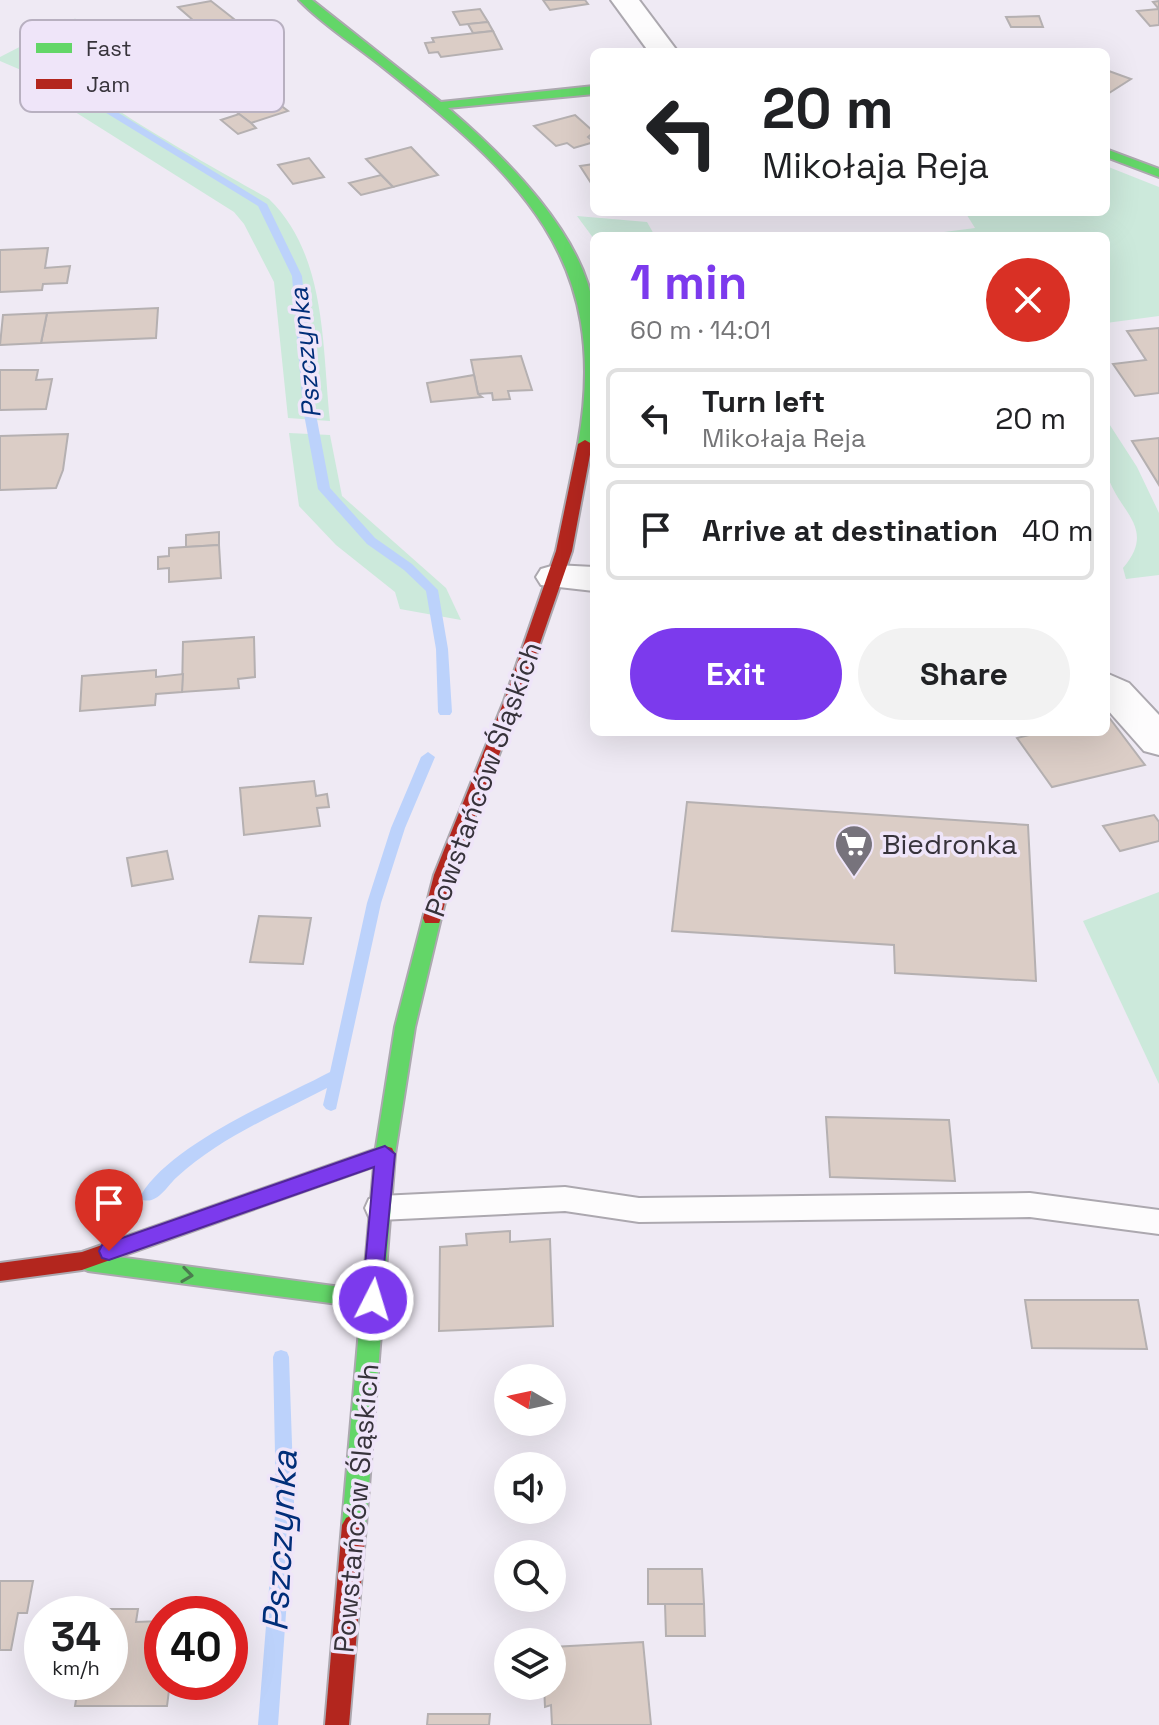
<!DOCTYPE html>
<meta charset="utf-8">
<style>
:root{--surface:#fff;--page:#f2f2f2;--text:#202124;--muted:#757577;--line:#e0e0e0;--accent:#7c3aed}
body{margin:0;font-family:"Space Grotesk",sans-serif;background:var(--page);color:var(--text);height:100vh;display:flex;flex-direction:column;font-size:30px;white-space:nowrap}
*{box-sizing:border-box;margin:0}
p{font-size:26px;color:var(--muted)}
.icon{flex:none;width:44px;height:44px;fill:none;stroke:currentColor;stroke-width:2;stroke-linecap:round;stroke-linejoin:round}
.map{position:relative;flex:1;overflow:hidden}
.drawer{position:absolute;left:590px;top:232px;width:520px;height:504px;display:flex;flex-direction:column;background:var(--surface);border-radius:12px;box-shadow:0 8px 32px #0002}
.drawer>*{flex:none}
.top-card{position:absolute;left:590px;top:48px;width:520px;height:168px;border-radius:12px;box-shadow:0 8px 32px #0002;background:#fff;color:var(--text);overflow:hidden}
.needle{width:52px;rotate:279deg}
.tools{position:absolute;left:494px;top:1364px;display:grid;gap:16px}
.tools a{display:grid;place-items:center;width:72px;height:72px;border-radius:50%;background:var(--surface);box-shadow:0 8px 32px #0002;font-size:40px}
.speed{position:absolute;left:24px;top:1596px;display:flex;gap:16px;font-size:40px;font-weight:700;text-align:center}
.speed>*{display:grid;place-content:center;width:104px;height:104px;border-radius:50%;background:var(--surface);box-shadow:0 8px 32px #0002;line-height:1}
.speed small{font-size:20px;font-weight:400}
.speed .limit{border:12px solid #d22;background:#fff;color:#111}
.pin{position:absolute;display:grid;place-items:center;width:68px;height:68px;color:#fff;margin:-82px -34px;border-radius:50% 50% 50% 0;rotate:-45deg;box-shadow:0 0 8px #0007}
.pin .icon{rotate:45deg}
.me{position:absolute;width:88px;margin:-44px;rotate:5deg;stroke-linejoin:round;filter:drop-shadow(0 0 6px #0008)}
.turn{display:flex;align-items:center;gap:28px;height:168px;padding:0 40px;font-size:36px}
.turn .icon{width:104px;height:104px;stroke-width:2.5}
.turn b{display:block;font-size:56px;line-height:68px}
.round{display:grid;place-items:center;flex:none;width:84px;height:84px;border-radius:42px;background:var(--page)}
.head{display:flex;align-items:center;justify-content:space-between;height:136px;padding:0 40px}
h1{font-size:48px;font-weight:600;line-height:60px;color:var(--accent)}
.button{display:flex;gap:16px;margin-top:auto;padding:16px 40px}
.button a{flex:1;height:92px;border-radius:48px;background:var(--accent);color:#fff;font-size:32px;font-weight:600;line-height:92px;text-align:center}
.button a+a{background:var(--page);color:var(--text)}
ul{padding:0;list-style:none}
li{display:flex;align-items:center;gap:24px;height:100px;margin:0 16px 12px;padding:0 24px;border:4px solid var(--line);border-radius:12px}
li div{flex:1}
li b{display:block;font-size:30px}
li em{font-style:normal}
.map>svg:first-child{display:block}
.green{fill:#cce9db}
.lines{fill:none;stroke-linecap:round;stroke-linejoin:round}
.stream{fill:#bcd2fb;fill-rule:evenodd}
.building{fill:#dbcdc6;stroke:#b5b0b1;stroke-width:2}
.lane-casing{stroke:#aca8af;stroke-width:4}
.street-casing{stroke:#aca8af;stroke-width:4}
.fast-casing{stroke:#aca8af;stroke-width:4}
.jam-casing{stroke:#aca8af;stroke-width:4}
.lane{fill:#fdfcfd;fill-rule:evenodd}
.street{fill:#fdfcfd;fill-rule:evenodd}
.fast{fill:#63d668;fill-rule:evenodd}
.jam{fill:#b3261e;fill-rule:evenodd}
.oneway{stroke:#4b7c4f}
.route{fill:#7c3aed;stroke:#51269a;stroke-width:2}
.labels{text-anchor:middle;stroke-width:7;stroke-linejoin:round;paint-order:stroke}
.far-water-label{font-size:26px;font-style:italic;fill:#002e79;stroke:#efe5f9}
.street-label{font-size:28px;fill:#37333b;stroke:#efe5f9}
.poi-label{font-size:28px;fill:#37333b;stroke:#efe5f9;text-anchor:start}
.near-water-label{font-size:36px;font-style:italic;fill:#002e79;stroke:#efe5f9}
.key{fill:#efe5f9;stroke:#b8b0c0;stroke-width:2}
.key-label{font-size:22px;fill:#37333b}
</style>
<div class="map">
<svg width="1159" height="1725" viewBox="0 0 1159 1725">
<rect width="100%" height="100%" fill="#efeaf4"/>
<!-- green -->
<g class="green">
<path d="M76 18 47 47C52 82 232 177 269 199 327 255 322 347 330 421L288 418 274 282 244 224 234 212 45 93 21 70 0 61V57Z"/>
<polygon points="1106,166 1159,187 1159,316 1106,323 1106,236 913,236 975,228 965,212 1106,212"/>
<polygon points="577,216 647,222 655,236 594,236 594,239"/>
<path d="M1106 419 1137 467 1159 513V575L1126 579 1123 568C1159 526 1115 511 1106 470 1103 455 1106 435 1106 419Z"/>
<polygon points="289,433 330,435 342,496 446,588 461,620 400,609 395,592 336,545 299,506"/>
<polygon points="1159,892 1159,1084 1083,921"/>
</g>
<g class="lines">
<!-- stream -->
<g class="stream">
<polygon points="42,27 49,29 40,43 47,59 78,88 267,204 302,276 315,409 330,488 375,538 412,564 438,590 448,649 452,712 450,715 440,715 438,712 436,649 426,591 404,570 367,544 318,489 303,409 292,276 258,206 72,92 40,62 30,43"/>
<path d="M428 752 435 757 405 828 381 903 336 1109 331 1111 326 1109 323 1105 327 1088C275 1115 221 1137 177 1177 167 1186 158 1204 143 1200L141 1195C172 1143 277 1100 330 1072L367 903 391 828 421 757Z"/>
<polygon points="281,1350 287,1352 289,1357 294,1502 278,1725 258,1725 276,1502 273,1357 275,1352"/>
</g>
</g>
<!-- building -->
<g class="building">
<polygon points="543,0 585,0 588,4 550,10"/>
<polygon points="211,1 234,19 202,28 178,7"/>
<polygon points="1159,1 1159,25 1150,26 1137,11 1159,9 1153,2"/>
<polygon points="480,9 488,22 460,25 453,12"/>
<polygon points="1039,16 1043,27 1011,27 1006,17"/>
<polygon points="488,22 493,31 473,33 468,24"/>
<polygon points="493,31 502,49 441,57 438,52 429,53 425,43 434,42 432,38"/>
<polygon points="1106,70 1131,79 1106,95"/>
<polygon points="263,92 288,111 251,123 226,104"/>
<polygon points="239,114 251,123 256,128 238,134 221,120"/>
<polygon points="575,115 594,132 588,137 594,142 574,148 567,143 556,146 534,126"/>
<polygon points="411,147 438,175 393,187 366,159"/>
<polygon points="309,158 324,177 293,184 278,165"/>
<polygon points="594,164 594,182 591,183 580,166"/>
<polygon points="381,175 393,187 361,195 349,183"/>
<polygon points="48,248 45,268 70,266 67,283 43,284 42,290 0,292 0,250"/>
<polygon points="158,308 156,338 41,343 47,313"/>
<polygon points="47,313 41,343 0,345 3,315"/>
<polygon points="1159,328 1159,393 1135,396 1113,364 1146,360 1127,331"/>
<polygon points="521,356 532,390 508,391 510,399 493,400 492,393 478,394 471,360"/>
<polygon points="0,370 38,370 36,380 52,379 46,409 0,410"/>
<polygon points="474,375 478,394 482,397 431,402 427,383"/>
<polygon points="68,434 63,470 56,488 0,490 0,436"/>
<polygon points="1159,438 1159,485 1132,441"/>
<polygon points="219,532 219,545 186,547 186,535"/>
<polygon points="219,545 221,578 169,582 169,568 158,569 158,557 169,556 169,548"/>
<polygon points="254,637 255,677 238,679 239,688 182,692 183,642"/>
<polygon points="156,670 156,677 183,674 182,692 156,694 155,705 80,711 82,676"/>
<polygon points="1108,716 1145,765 1052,787 1017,738 1041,732 1106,732"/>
<polygon points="314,781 316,796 327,794 329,807 317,808 320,826 244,835 240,788"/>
<polygon points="687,802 1028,825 1036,981 895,973 894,945 672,931"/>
<polygon points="1154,815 1159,822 1159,841 1120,851 1103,826"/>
<polygon points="167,851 173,879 132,886 127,858"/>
<polygon points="259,916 311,918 303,964 250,962"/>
<polygon points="826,1117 949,1120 955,1181 830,1177"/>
<polygon points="510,1231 510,1242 550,1239 553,1326 439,1331 440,1247 467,1245 466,1234"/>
<polygon points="1025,1300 1138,1300 1147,1349 1032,1348"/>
<polygon points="648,1569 702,1569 704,1604 648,1604"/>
<polygon points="0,1581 33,1581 27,1613 18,1613 11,1650 0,1650"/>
<polygon points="665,1604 704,1604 705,1636 666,1636"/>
<polygon points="90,1609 138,1609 136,1622 162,1621 162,1682 170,1682 167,1706 75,1706 79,1682 110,1682 110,1614 90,1614"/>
<polygon points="643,1642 651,1725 552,1725 551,1705 545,1707 544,1686 552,1686 552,1647"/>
<polygon points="428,1714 490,1714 489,1725 427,1725"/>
</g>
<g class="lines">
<!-- lane casing -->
<g class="lane-casing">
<polygon id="lane" points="565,1187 639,1198 1030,1193 1159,1210 1159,1234 1030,1217 639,1222 565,1211 380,1220 369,1217 365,1208 369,1199 380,1196"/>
</g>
<!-- street casing -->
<g class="street-casing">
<g id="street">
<polygon points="611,0 639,0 678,52 649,52"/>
<polygon points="555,565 594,567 594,591 541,585 536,577 541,569"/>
<polygon points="1106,673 1129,683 1159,715 1159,755 1144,751 1106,708"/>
</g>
</g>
<!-- fast casing -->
<g class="fast-casing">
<g id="fast">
<path d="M299 0H312L441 102 594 86V94L448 108C503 155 587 237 594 313 598 353 594 395 594 435L590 447H580L578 444C612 258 518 175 385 69 357 46 324 26 299 0Z"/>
<polygon points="1106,149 1159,169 1159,177 1106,157"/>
<polygon points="432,911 441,918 415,1027 395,1154 366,1525 362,1532 354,1536 346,1532 342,1525 361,1307 88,1271 81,1268 77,1262 81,1256 88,1253 363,1290 375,1154 395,1027 423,918"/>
</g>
</g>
<!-- jam casing -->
<g class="jam-casing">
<g id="jam">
<polygon points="585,440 592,444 572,551 520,701 452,875 441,918 439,923 425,923 423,918 434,875 504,701 556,551 578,444"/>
<polygon points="385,1146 392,1148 395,1154 392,1160 82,1270 0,1281 0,1263 82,1252"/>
<polygon points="354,1514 362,1518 366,1525 349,1725 325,1725 342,1525 346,1518"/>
</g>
</g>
<!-- lane -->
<use href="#lane" class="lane"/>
<!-- street -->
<use href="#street" class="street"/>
<!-- fast -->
<use href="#fast" class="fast"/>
<!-- jam -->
<use href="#jam" class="jam"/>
</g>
<!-- one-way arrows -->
<defs><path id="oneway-chevron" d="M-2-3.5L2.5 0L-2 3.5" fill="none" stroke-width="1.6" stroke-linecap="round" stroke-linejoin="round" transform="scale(2)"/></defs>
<use class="oneway" href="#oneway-chevron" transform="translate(187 1275) rotate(8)"/>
<!-- route -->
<polygon class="route" points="385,1146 395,1154 380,1306 365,1306 362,1300 374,1167 109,1260 102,1258 99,1251 102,1245"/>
<!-- icons -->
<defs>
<g id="supermarket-pin" transform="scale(2)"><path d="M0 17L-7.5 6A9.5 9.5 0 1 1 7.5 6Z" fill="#77737c" stroke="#efe5f9"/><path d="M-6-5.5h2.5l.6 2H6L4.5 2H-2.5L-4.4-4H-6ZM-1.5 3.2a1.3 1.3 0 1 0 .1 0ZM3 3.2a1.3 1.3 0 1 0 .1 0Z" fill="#fff"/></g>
</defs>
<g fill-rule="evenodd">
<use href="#supermarket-pin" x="854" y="844"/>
</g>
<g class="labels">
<!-- far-water labels -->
<g class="far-water-label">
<text transform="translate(305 353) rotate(-96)" y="9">Pszczynka</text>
</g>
<!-- street labels -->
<g class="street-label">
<text transform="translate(483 779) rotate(-70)" y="10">Powstańców Śląskich</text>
<text transform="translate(356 1508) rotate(-85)" y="10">Powstańców Śląskich</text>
</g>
<!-- poi labels -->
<g class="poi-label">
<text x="882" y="854">Biedronka</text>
</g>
<!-- near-water labels -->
<g class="near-water-label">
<text transform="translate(279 1541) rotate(-87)" y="13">Pszczynka</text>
</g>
</g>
<!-- legend -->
<rect x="20" y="20" width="264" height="92" rx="12" class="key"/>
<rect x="36" y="43" width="36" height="10" fill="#63d668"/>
<rect x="36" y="79" width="36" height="10" fill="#b3261e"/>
<g class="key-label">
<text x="86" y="56">Fast</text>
<text x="86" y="92">Jam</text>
</g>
</svg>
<div class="tools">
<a><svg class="needle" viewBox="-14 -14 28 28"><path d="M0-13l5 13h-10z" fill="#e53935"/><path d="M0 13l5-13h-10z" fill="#757577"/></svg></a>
<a><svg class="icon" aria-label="sound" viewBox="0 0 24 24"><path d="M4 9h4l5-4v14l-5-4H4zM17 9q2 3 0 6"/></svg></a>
<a><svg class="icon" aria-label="search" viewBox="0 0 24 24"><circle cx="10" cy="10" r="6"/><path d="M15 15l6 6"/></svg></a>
<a><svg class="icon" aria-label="layers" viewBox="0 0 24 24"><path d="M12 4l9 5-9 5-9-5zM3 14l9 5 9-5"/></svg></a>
</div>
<div class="speed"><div>34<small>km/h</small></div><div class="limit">40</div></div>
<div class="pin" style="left:109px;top:1251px;background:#d93025"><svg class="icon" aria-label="arrive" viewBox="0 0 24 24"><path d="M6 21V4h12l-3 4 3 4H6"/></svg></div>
<svg class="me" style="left:373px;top:1300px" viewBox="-20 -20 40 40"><circle r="17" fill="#7c3aed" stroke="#fff" stroke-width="3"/><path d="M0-11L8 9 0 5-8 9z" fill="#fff"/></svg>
<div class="top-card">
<div class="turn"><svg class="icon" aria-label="left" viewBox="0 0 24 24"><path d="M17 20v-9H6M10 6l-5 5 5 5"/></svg><div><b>20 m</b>Mikołaja Reja</div></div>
</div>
<section class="drawer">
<div class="head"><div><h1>1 min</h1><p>60 m · 14:01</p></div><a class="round" style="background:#d93025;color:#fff"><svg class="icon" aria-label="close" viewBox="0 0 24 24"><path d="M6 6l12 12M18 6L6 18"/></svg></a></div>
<ul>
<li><svg class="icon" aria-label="left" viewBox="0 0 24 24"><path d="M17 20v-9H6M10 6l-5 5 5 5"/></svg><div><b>Turn left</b><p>Mikołaja Reja</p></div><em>20 m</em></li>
<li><svg class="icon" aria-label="arrive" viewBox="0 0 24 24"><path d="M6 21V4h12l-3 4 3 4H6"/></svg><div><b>Arrive at destination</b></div><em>40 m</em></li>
</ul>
<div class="button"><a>Exit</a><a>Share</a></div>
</section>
</div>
